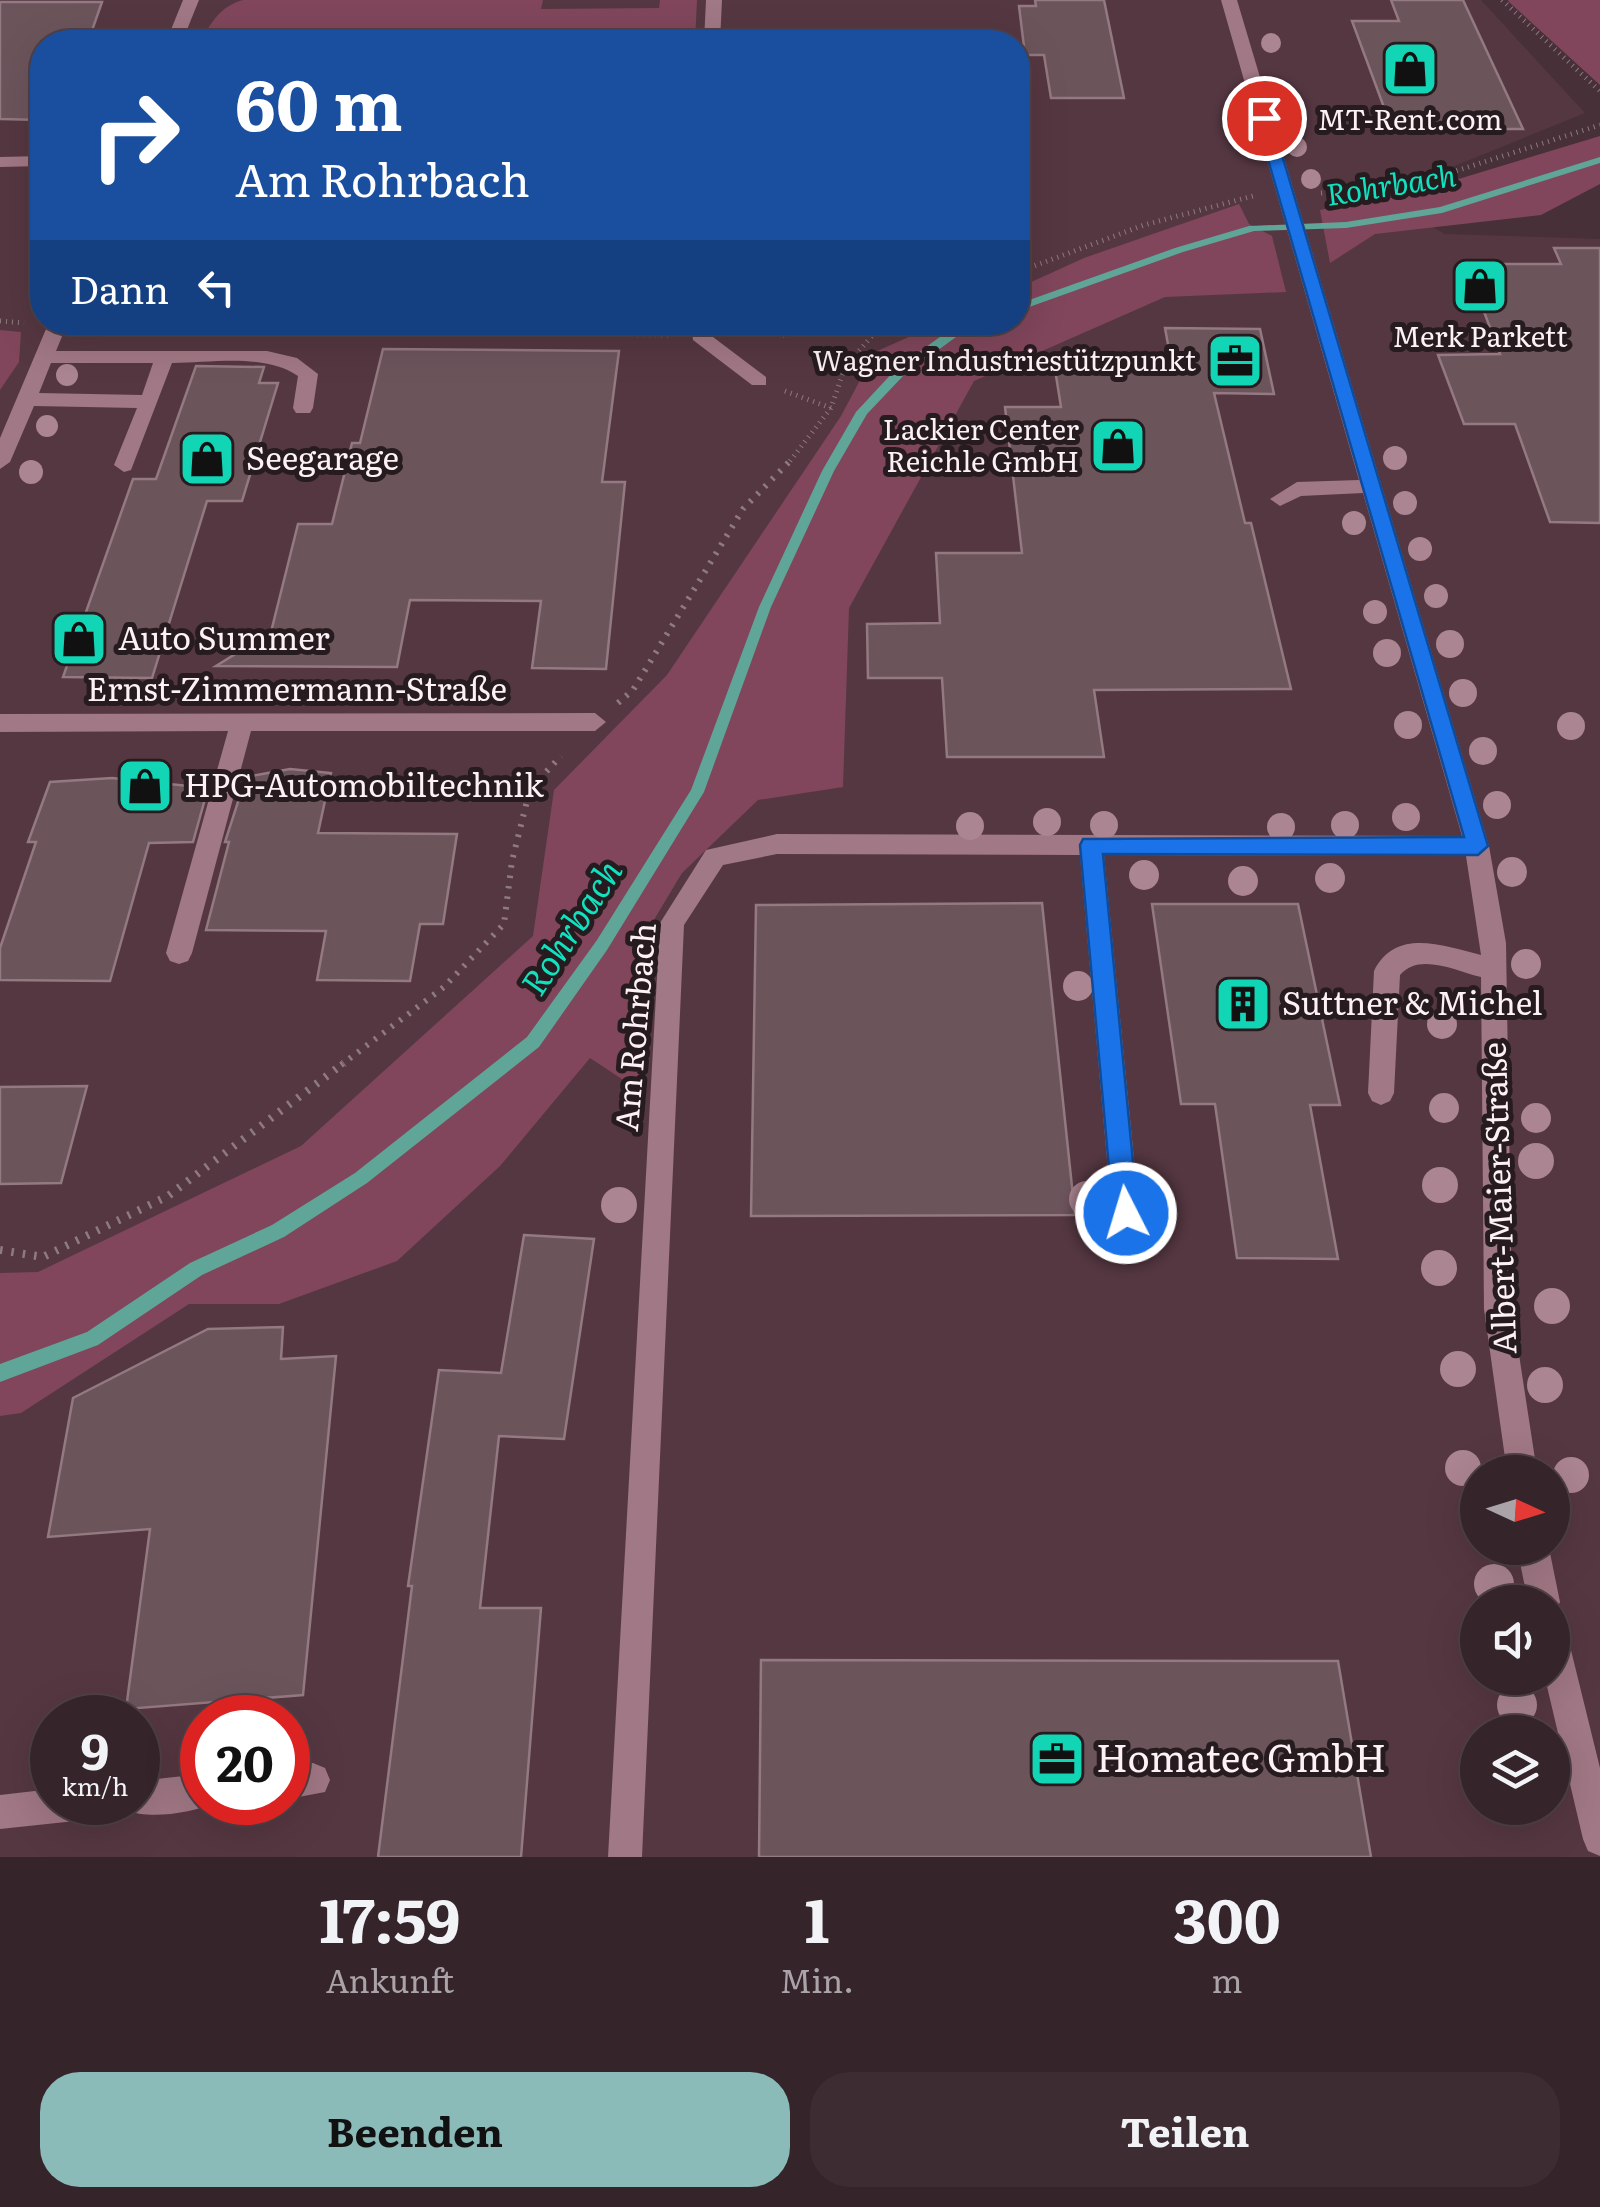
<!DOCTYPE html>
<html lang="de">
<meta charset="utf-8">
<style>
:root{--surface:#35242a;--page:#3d2c32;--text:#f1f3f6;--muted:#aaa4a8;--line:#4f4147;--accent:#8bbbb9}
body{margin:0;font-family:Literata,serif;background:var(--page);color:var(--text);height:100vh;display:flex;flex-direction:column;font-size:38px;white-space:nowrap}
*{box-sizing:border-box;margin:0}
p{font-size:32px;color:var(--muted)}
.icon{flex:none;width:55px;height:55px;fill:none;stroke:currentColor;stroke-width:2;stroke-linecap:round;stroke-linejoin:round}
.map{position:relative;height:1857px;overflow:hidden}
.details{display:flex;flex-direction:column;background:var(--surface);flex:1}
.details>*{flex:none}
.top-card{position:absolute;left:30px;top:30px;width:1000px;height:305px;border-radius:40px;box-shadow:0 10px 40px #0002,0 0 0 2px var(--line);background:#1a4fa0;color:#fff;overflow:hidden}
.needle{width:65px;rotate:94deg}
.buttons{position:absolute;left:1460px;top:1455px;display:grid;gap:20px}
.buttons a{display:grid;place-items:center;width:110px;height:110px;border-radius:50%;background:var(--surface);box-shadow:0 10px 40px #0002,0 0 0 2px var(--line);font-size:50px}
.speed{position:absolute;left:30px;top:1695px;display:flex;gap:20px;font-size:50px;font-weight:700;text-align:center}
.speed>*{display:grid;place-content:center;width:130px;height:130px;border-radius:50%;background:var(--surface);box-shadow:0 10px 40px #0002,0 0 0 2px var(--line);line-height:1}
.speed small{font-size:25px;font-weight:400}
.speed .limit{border:15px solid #d22;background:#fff;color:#111}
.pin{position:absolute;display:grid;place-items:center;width:85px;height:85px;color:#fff;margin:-42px;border:5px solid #fff;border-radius:50%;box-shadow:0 2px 10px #0007}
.me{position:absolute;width:110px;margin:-55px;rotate:355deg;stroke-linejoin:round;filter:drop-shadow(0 0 8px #0008)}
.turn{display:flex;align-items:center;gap:35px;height:210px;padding:0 40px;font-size:45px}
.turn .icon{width:130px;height:130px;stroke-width:2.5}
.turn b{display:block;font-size:70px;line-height:85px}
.then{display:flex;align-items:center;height:95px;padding:0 40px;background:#0003;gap:20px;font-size:38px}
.eta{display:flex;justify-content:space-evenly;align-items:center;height:170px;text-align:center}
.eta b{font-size:60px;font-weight:700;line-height:70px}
.cta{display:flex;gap:20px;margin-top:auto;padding:20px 40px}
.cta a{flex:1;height:115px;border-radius:40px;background:var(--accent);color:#111;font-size:40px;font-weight:700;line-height:115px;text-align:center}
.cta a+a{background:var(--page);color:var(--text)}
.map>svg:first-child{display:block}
.built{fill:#553741;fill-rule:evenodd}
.green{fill:#81465b}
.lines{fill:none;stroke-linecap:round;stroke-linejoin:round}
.stream{fill:#5fa598;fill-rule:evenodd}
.building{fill:#6c545b;stroke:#937981;stroke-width:2.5}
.path-far2{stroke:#8e7b81;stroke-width:5;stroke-dasharray:1 5;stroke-linecap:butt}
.path-far1{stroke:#8e7b81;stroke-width:6;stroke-dasharray:2.5 8;stroke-linecap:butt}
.path{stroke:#8e7b81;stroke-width:8;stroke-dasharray:2.5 9;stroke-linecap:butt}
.minor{fill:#a17885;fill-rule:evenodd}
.tree{fill:#ab8591}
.route{fill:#1a73e8;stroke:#114b97;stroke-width:2.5}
.labels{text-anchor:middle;stroke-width:10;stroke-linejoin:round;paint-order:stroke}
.far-poi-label{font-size:28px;fill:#fef1f5;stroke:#261c1f}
.far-water-label{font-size:30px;font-style:italic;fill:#10e2bf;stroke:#261c1f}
.poi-label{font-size:32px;fill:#fef1f5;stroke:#261c1f;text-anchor:start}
.street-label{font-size:32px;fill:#fef1f5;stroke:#261c1f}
.water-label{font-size:35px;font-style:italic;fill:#10e2bf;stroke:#261c1f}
.near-poi-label{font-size:38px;fill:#fef1f5;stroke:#261c1f;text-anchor:start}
</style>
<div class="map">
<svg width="1600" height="1857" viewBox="0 0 1600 1857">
<rect width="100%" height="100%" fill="#473038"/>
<!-- built -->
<path class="built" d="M0 0H1481L1585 113 1380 196 1445 234 1600 239V1857H0ZM42 42H1018V322H42ZM1478 1472H1552V1548H1478ZM1478 1602H1552V1678H1478ZM52 1718H138V1802H52ZM202 1718H288V1802H202ZM1478 1732H1552V1808H1478Z"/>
<!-- green -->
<g class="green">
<path d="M243 0H543L541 9 659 8 660 0H697L695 42H200C211 23 220 6 243 0Z"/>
<polygon points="1508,0 1600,0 1600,85 1509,2"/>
<polygon points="1600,136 1600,184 1541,215 1375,234 1330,263 1320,210 1406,195"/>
<polygon points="1239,204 1249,224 1272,236 1286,292 1165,297 974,381 849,608 843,787 758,800 682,873 655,918 643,1093 590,1058 500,1166 397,1261 279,1304 189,1304 21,1413 0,1416 0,1273 38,1272 301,1146 533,936 554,790 667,675 841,416 875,352 940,323 1018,322 1018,288 1084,258"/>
<polygon points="0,330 21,332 19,362 0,390"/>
</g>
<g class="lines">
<!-- stream -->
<g class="stream">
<polygon points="1600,157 1600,163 1442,213 1346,228 1254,231 1183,252 1018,311 1018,304 1175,248 1249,226 1346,222 1440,207"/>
<polygon points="971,322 987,322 956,337 904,375 867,414 834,471 771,607 704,792 607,950 539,1047 367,1183 284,1237 202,1275 98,1345 0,1382 0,1364 87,1332 190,1263 272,1225 355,1173 527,1037 597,940 691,790 759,607 822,471 856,412 896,369 948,331"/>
</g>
</g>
<!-- building -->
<g class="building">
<polygon points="1035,0 1104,0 1124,98 1051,98 1044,55 1025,55 1019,6 1036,6"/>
<polygon points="1391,0 1463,0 1523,129 1392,129 1352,21 1399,21"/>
<polygon points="0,2 102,2 88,42 42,42 42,120 0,119"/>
<polygon points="1554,248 1600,248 1600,523 1550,522 1515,424 1464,424 1438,355 1500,354 1466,264 1561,264"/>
<polygon points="1165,328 1260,329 1274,394 1214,393 1245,523 1251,523 1291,689 1094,690 1104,757 947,757 942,678 868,678 867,624 940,623 936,553 1022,553 1005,407 1061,407 1054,363 1171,361"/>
<polygon points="383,349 619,351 602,482 625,482 606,669 532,668 541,601 410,600 397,667 216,666 271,632 298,524 332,524 352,443 360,443"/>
<polygon points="196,366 264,367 259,383 278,383 242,501 207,501 152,678 63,677 133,479 156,479"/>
<polygon points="290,769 331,773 318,833 457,834 443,924 420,924 410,981 317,980 326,931 206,930 229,842 225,842 246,777"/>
<polygon points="112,778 208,788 193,842 149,843 110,981 0,980 0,948 36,842 28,842 50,782"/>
<polygon points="1042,903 1075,1215 751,1216 756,905"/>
<polygon points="1152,904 1298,904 1340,1105 1310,1105 1338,1259 1237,1258 1215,1104 1181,1104"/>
<polygon points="87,1086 61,1183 0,1184 0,1087"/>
<polygon points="524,1235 594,1239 564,1439 499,1436 480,1608 541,1608 521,1857 378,1857 412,1586 408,1586 439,1370 501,1373"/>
<polygon points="283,1327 281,1359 336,1356 303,1695 126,1709 150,1529 48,1537 73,1398 208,1329"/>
<polygon points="761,1660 1338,1661 1371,1857 759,1857"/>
</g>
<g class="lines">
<!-- path-far2 -->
<g class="path-far2">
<polyline points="1502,0 1600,91"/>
<polyline points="1321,193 1415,184 1600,125"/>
<polyline points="1018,272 1144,225 1253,196"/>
<polyline points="0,321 24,323"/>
<polyline points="301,331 668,335"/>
<polyline points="783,335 877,330 900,322"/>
<polyline points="785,391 831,408"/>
<polyline points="790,461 831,408 845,367 877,330"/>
</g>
<!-- path-far1 -->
<g class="path-far1">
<polyline points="618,703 633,690 743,509 792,459"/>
<polyline points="341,1065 444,987 504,924 512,861 530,789 561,756"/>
</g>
<!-- path -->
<polyline class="path" points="0,1250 43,1257 168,1196 344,1063"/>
<!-- minor -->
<g class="minor">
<polygon points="183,0 199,0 182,42 166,42"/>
<polygon points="706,0 722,0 720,42 704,42"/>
<path d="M1221 0H1237L1489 846 1506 943 1512 1309 1537 1472H1507L1484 1309 1481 977C1456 971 1419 952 1400 975L1394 1093 1390 1101 1381 1105 1372 1101 1368 1093 1374 971C1396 927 1443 946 1481 955L1466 856 1104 855 1143 1250 1139 1260 1129 1263 1119 1260 1115 1250 1080 855 777 854 723 865 684 925 642 1857H608L660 923 706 850 777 834 1462 836 1363 493 1301 496 1280 506 1270 499 1297 482 1359 480Z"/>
<polygon points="42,156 42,166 0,167 0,157"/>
<path d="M49 322H68L56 351H267L297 358 318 374 313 408 310 413H296L293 408 298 376C264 353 212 363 172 363L131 470 124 472 114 465 137 408 34 406 10 462 0 469V438ZM51 363H153L142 395 39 393Z"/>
<polygon points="691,322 709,322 709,334 766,377 766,385 752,385 693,340"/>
<polygon points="595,713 606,722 595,731 251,731 192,953 188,961 179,964 170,961 166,953 228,731 0,732 0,714"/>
<polygon points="1517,1548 1549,1548 1560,1602 1555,1613 1552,1614 1552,1602 1528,1602"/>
<polygon points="1552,1622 1563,1627 1568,1638 1600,1768 1600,1856 1588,1851 1583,1839 1545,1678 1552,1678"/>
<polygon points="313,1763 325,1768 330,1780 325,1792 288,1799 288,1765"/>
<path d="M202 1774V1802L214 1803C191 1813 149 1820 126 1810L123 1802H138V1781Z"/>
<polygon points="52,1789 52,1802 111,1802 106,1814 94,1819 0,1829 0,1795"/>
</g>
</g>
<!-- trees -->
<g class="tree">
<circle cx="1271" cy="43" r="10"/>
<circle cx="1291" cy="113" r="10"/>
<circle cx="1297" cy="147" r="10"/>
<circle cx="1311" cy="179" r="10"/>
<circle cx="67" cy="375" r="11"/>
<circle cx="47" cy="426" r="11"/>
<circle cx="1395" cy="458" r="12"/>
<circle cx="31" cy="472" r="12"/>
<circle cx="1405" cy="503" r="12"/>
<circle cx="1354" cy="523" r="12"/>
<circle cx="1420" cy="549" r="12"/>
<circle cx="1436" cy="596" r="12"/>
<circle cx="1375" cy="612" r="12"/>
<circle cx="1450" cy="644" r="14"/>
<circle cx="1387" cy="653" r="14"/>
<circle cx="1463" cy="693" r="14"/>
<circle cx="1408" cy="725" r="14"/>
<circle cx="1571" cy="726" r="14"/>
<circle cx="1483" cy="751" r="14"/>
<circle cx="1497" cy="805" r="14"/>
<circle cx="1406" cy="817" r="14"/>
<circle cx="1047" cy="822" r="14"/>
<circle cx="1104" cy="825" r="14"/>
<circle cx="1345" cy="825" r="14"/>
<circle cx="970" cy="826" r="14"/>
<circle cx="1281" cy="827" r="14"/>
<circle cx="1512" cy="872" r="15"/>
<circle cx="1144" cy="875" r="15"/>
<circle cx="1330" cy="878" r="15"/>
<circle cx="1243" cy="881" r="15"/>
<circle cx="1526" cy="964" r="15"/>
<circle cx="1078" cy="986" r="15"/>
<circle cx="1442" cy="1024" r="15"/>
<circle cx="1444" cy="1108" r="15"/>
<circle cx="1536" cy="1118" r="15"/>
<circle cx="1536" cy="1161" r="18"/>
<circle cx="1440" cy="1185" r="18"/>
<circle cx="1087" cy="1199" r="18"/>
<circle cx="619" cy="1205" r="18"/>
<circle cx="1439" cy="1268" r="18"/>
<circle cx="1552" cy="1306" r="18"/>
<circle cx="1458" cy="1369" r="18"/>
<circle cx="1545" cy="1385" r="18"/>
<circle cx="1463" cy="1468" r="18"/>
<circle cx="1571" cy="1475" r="18"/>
<circle cx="1494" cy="1584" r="20"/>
<circle cx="1517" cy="1705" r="20"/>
</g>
<!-- route -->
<polygon class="route" points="1264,113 1271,118 1488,846 1478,855 1103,854 1138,1213 1135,1222 1126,1225 1117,1222 1113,1213 1080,845 1083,839 1464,837 1256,118"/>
<!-- icons -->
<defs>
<g id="shop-square" transform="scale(2.875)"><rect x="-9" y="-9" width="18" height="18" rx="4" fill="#11d5b4" stroke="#261c1f"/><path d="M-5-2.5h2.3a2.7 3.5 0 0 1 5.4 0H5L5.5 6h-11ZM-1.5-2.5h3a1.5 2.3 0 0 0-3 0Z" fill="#111"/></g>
<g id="office-square" transform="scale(2.875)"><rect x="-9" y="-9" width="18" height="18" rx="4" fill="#11d5b4" stroke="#261c1f"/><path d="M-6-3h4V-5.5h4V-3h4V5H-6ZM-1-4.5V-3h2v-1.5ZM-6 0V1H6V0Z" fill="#111"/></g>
<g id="building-square" transform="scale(2.875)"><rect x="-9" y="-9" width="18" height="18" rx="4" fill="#11d5b4" stroke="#261c1f"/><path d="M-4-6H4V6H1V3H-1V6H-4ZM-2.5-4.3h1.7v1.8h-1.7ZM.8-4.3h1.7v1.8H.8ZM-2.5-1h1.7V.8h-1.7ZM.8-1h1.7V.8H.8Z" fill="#111"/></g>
</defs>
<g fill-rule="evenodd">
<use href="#shop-square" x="1410" y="69"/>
<use href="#shop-square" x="1480" y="286"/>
<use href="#office-square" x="1235" y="361"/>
<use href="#shop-square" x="1118" y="446"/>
<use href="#shop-square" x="207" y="459"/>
<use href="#shop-square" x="79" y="639"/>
<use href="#shop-square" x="145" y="786"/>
<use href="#building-square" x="1243" y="1004"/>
<use href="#office-square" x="1057" y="1759"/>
</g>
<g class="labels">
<!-- far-poi labels -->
<g class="far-poi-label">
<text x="1410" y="130">MT-Rent.com</text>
<text x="1480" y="347">Merk Parkett</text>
<text x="1196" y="371" text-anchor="end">Wagner Industriestützpunkt</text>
<text x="1079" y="440" text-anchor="end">Lackier Center<tspan x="1079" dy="32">Reichle GmbH</tspan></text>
</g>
<!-- far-water labels -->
<g class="far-water-label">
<text transform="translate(1391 186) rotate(-9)" y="10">Rohrbach</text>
</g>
<!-- poi labels -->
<g class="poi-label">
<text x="246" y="470">Seegarage</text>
<text x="118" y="650">Auto Summer</text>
<text x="184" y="797">HPG-Automobiltechnik</text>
<text x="1282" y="1015">Suttner &amp; Michel</text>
</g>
<!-- street labels -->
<g class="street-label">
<text x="297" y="701">Ernst-Zimmermann-Straße</text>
<text transform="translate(636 1027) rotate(-85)" y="11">Am Rohrbach</text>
<text transform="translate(1500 1198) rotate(-92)" y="11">Albert-Maier-Straße</text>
</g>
<!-- water labels -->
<g class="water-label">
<text transform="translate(572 928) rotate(-57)" y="12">Rohrbach</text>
</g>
<!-- near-poi labels -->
<g class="near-poi-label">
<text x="1096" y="1772">Homatec GmbH</text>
</g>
</g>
</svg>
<div class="buttons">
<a><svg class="needle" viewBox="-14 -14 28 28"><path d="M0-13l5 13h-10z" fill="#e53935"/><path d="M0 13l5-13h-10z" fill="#aaa4a8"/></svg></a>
<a><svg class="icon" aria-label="sound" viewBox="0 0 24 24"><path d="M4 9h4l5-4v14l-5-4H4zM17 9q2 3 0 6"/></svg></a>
<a><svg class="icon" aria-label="layers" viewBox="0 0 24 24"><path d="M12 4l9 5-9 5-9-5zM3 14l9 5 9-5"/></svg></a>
</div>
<div class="speed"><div>9<small>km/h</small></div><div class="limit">20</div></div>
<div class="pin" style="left:1264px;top:118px;background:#d93025"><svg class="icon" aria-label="arrive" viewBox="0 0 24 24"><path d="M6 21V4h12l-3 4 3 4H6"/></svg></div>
<svg class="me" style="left:1126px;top:1213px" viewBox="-20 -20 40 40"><circle r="17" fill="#1a73e8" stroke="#fff" stroke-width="3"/><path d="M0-11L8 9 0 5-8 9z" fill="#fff"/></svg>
<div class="top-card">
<div class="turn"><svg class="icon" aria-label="right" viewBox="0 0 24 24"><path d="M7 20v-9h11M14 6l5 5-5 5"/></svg><div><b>60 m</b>Am Rohrbach</div></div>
<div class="then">Dann<svg class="icon" aria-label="left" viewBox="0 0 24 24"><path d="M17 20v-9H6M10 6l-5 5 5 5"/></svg></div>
</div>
</div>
<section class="details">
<div class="eta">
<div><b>17:59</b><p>Ankunft</p></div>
<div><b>1</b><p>Min.</p></div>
<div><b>300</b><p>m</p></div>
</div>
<div class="cta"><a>Beenden</a><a>Teilen</a></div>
</section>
